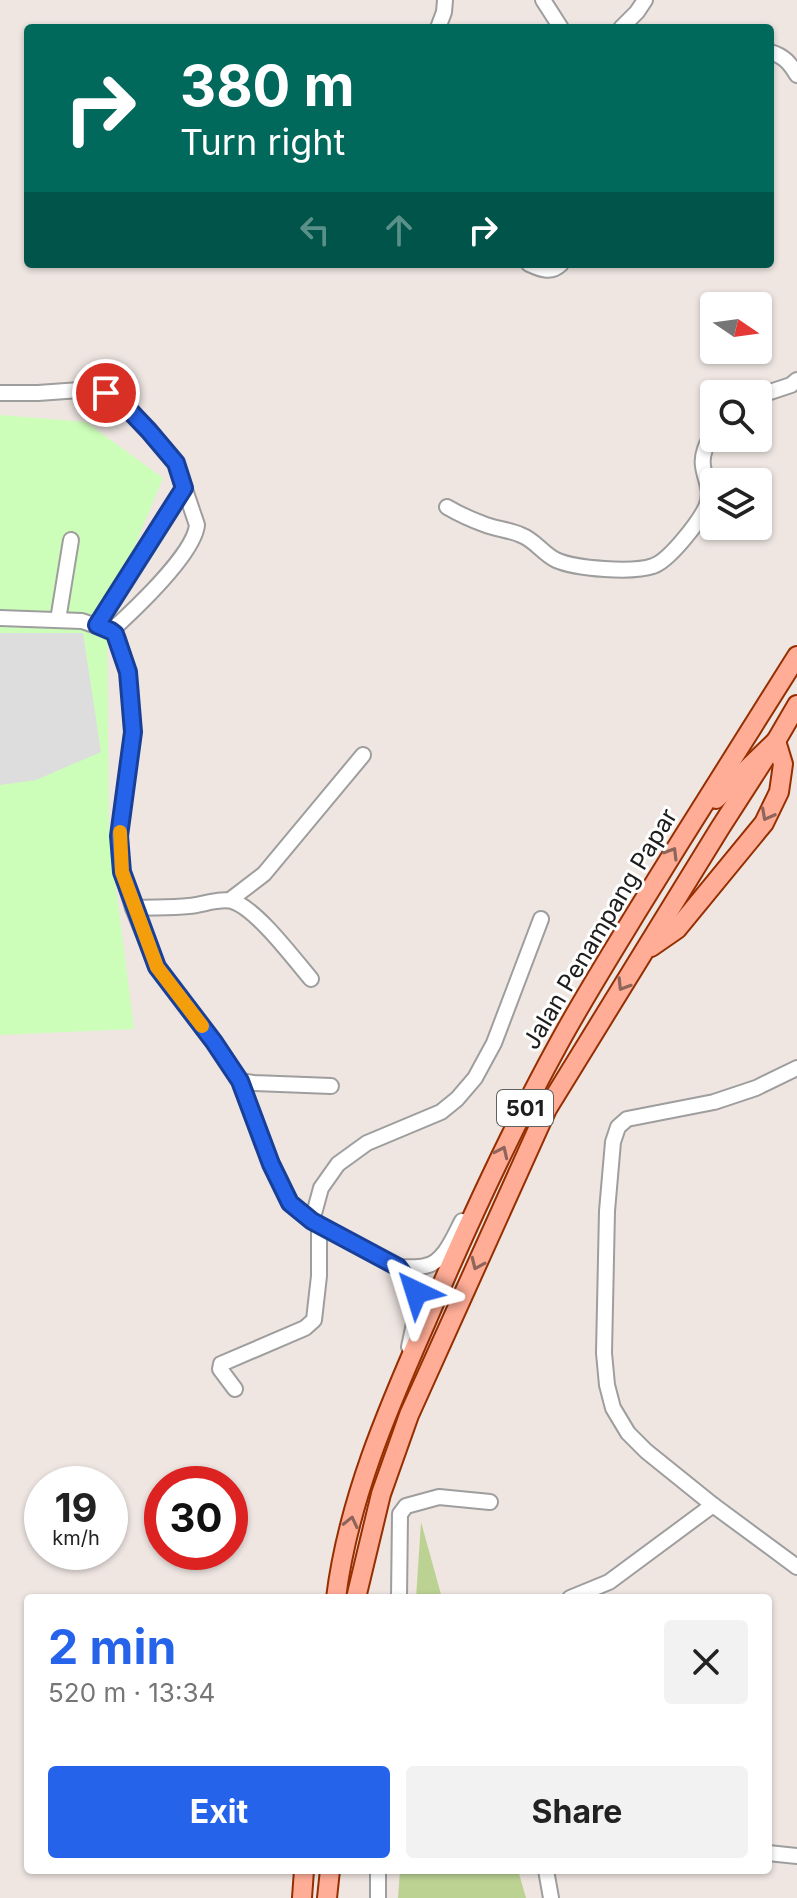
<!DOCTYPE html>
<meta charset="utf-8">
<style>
:root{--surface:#fff;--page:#f2f2f2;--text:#222;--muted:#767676;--accent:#2563eb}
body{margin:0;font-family:Inter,sans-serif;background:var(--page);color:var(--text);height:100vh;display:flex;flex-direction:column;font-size:30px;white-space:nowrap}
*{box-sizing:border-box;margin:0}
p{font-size:26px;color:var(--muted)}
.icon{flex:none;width:44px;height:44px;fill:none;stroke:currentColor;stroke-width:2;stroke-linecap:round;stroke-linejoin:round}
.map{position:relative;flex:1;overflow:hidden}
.details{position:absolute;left:24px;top:1594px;width:748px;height:280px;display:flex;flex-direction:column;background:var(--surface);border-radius:8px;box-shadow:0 2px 6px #0004}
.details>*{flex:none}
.hud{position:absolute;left:24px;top:24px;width:750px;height:244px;border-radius:8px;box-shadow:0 2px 6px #0004;background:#00695c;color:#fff;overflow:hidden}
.needle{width:52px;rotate:103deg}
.tools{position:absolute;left:700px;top:292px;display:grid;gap:16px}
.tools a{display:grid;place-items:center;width:72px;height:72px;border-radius:8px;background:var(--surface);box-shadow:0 2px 6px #0004;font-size:40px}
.speed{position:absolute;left:24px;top:1466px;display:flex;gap:16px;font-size:40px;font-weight:700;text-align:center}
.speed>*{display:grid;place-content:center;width:104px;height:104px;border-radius:50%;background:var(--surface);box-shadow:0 2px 6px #0004;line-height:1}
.speed small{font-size:20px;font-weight:400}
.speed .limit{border:12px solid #d22;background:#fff;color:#111}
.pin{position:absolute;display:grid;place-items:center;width:68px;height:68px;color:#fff;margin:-34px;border:4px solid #fff;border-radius:50%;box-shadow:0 2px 8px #0007}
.me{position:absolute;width:88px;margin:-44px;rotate:319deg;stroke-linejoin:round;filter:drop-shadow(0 0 6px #0008)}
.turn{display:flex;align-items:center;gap:28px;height:168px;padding:0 24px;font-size:36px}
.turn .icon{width:104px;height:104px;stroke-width:2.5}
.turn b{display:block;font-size:56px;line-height:68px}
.lanes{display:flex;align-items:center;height:76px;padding:0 24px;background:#0003;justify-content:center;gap:40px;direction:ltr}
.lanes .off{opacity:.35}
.round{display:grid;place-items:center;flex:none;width:84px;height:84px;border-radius:8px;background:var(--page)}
.summary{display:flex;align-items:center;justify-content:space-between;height:136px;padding:0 24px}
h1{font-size:48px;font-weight:700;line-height:60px;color:var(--accent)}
.button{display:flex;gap:16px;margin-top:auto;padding:16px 24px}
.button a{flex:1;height:92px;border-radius:8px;background:var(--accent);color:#fff;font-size:32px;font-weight:700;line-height:92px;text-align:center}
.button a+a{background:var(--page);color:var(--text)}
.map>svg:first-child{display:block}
.forest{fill:#bcd293}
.park{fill:#ccfeba}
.parking{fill:#ddd}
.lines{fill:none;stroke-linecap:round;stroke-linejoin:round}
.minor-casing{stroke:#9e9e9e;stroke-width:18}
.major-casing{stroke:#962f00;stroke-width:22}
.minor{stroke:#fff;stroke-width:14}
.major{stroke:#ffad97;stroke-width:18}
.oneway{stroke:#8e655a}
.route-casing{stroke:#184099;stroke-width:20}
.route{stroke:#2563eb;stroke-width:14}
.slow{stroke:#f59e0b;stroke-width:14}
.labels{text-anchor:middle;stroke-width:6;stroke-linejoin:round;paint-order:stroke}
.shield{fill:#fff;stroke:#616161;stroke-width:2}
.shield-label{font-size:22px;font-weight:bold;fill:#1d1d1d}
.street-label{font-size:24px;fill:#1d1d1d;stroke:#fff}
</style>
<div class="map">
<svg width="797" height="1898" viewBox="0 0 797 1898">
<rect width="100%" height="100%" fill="#efe6e2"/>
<!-- forest -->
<g class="forest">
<polygon points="421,1522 442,1598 416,1598"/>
<polygon points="400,1870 518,1870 526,1898 398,1898"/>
</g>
<!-- park -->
<polygon class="park" points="0,415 86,422 163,478 107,613 109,832 134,1029 0,1035"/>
<!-- parking -->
<polygon class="parking" points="0,633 83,633 101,752 36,780 0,785"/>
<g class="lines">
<!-- minor casing -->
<g class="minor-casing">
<g id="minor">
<polyline points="543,0 561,28"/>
<polyline points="438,28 444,12 445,0"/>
<polyline points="621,28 637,12 645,0"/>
<path d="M770 52C784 56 790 63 797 75"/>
<path d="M529 264C540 269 551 274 561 264"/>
<path d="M0 393H38L94 389 119 401 149 431 176 463 197 525C194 554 134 610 111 631"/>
<polyline points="758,396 791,385 797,380"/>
<path d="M447 507C459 514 472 520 486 525 497 529 510 530 521 535 535 540 543 554 556 560 576 569 633 573 653 566 669 561 699 522 706 507 713 491 705 481 703 466 701 453 708 442 714 431"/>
<polyline points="0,618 82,621 111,631 118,639 128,672 133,732 119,836 120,856 122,872 133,908 157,967 214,1042 240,1081 271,1164 290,1203 312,1221 398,1267 416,1292 418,1305 409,1347"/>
<polyline points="58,620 71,540"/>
<polyline points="97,625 184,488"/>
<polyline points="230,900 264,874 363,755"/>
<path d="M133 908C152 907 171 908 189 906 202 905 219 898 232 901 256 908 294 959 311 979"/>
<polyline points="797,1068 756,1088 714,1102 627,1119 618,1127 613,1142 607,1211 604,1353 607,1385 613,1408 628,1433 646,1451 713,1505 797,1567"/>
<polyline points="240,1081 253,1083 331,1086"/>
<polyline points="312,1221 321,1188 338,1164 367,1143 441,1112 457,1099 475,1078 494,1043 541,919"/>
<path d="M398 1267C407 1267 417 1268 425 1266 444 1263 454 1236 462 1221"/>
<polyline points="235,1389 220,1369 221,1364 305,1328 314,1320 319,1276 319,1225"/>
<polyline points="399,1598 400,1514 406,1506 439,1497 490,1502"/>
<polyline points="570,1598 609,1582 713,1505"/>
<polyline points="768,1853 797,1856"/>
<polyline points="546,1870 551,1898"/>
<polyline points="378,1898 378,1870"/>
</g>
</g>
<!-- major casing -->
<g class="major-casing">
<g id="major">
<polyline points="651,947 677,929 764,823 779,792 783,764 776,741 716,799"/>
<path d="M336 1598C348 1501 387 1411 426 1322 466 1228 509 1134 559 1043 583 999 610 956 636 913 689 827 743 742 797 656"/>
<polyline points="356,1598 381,1494 409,1415 547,1109 720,828 776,741 797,705"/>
<polyline points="302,1898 304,1870"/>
<polyline points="327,1898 330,1870"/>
</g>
</g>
<!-- minor -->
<use href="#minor" class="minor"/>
<!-- major -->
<use href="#major" class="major"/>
</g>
<!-- one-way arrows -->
<defs><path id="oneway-chevron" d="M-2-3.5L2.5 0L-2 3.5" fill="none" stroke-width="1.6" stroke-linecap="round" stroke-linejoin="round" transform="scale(2)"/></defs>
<g class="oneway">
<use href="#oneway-chevron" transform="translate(767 815) rotate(118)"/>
<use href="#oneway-chevron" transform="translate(672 853) rotate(-59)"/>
<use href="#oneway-chevron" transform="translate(623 985) rotate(122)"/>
<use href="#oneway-chevron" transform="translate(502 1152) rotate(-65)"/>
<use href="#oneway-chevron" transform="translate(477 1264) rotate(114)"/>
<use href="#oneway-chevron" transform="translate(351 1522) rotate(-77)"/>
</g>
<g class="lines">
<!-- route casing -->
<g class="route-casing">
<polyline id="route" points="106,393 129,410 149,431 176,463 184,488 97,625 111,631 115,634 128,672 133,732 119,836 122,872 157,967 214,1042 240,1081 271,1164 290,1203 312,1221 398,1267 416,1292"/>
</g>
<!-- route -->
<use href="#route" class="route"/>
<!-- slow -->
<polyline class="slow" points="120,832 122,872 157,967 202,1026"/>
</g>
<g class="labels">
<!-- shield labels -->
<rect class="shield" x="497" y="1090" width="56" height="36" rx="6"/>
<g class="shield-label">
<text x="525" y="1116">501</text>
</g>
<!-- street labels -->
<g class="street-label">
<text transform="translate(600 929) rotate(-59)" y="8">Jalan Penampang Papar</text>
</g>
</g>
</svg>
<div class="tools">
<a><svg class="needle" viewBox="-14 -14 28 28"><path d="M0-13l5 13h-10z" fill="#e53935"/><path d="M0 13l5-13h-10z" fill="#767676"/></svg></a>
<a><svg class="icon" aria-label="search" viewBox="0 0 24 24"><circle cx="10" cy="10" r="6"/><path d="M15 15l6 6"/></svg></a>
<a><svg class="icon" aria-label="layers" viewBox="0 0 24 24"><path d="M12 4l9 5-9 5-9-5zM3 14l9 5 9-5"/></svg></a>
</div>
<div class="speed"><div>19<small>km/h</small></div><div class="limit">30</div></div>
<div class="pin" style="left:106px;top:393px;background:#d93025"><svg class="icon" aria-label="arrive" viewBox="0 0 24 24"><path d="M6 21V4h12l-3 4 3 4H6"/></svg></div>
<svg class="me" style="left:416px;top:1292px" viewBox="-20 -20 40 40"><path d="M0-17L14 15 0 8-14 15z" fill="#2563eb" stroke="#fff" stroke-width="4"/></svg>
<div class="hud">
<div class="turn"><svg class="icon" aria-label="right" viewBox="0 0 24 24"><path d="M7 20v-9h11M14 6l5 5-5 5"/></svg><div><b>380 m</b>Turn right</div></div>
<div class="lanes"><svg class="icon off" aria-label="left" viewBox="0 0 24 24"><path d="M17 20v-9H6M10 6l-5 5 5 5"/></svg><svg class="icon off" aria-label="ahead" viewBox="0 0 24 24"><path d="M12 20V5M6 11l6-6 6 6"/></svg><svg class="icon" aria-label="right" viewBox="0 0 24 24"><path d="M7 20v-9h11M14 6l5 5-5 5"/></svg></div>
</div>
<section class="details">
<div class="summary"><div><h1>2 min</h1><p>520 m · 13:34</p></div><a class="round"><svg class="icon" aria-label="close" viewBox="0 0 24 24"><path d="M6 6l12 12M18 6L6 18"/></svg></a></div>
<div class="button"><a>Exit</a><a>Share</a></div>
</section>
</div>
